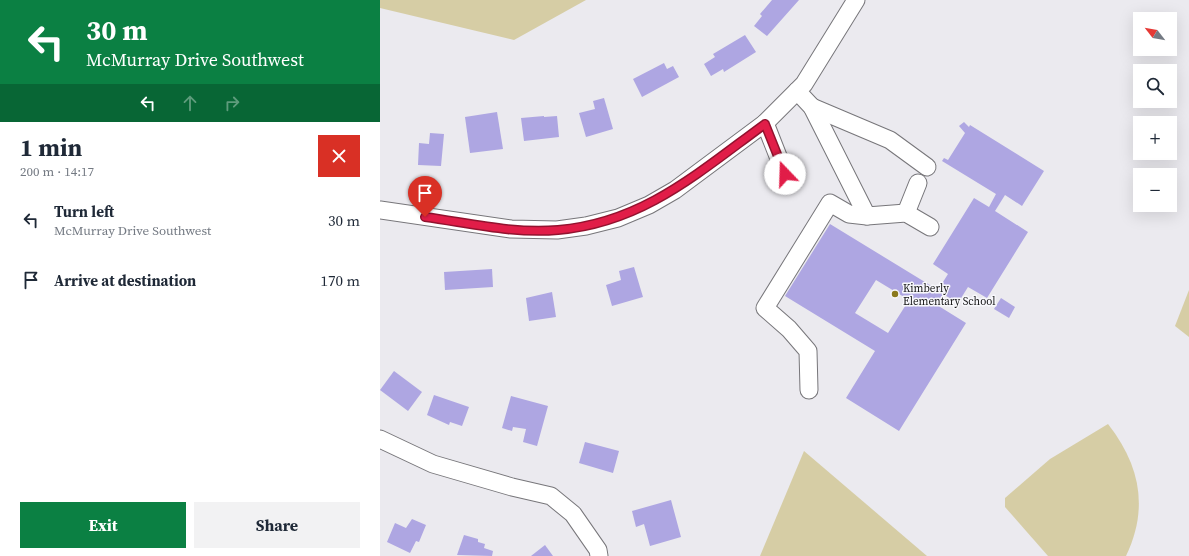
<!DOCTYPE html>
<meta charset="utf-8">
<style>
:root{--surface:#fff;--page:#f2f2f3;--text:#1f2937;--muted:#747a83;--accent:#0b8043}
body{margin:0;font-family:"Source Serif 4",serif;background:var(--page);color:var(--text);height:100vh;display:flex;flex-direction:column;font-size:15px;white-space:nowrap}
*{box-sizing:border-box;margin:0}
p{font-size:13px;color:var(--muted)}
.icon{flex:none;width:22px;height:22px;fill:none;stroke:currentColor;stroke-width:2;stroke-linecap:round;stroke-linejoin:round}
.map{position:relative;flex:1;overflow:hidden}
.sheet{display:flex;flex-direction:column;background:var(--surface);width:380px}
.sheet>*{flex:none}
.banner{background:#0b8043;color:#fff;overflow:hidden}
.needle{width:26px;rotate:301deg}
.tools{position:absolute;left:753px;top:12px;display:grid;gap:8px}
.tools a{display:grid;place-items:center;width:44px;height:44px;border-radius:0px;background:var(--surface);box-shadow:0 4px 16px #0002;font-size:20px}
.pin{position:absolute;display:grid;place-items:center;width:34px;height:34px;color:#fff;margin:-41px -17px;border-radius:50% 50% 50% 0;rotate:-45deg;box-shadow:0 0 4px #0007}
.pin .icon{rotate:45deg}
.me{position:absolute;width:44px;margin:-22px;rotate:339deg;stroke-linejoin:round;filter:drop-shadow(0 0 3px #0008)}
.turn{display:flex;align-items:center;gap:14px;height:84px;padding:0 20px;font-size:18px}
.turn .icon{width:52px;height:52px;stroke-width:2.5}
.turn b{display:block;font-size:28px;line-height:34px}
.lanes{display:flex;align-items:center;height:38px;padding:0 20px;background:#0003;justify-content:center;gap:20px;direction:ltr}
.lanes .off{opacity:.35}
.round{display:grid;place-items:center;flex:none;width:42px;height:42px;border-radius:0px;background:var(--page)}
.headline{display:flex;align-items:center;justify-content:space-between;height:68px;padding:0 20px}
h1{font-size:24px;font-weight:700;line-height:30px}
.button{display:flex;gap:8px;margin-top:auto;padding:8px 20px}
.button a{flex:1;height:46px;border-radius:0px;background:var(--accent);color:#fff;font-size:16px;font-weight:700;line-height:46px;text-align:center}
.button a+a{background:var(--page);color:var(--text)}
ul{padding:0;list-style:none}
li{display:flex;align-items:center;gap:12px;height:60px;padding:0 20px}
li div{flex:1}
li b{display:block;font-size:15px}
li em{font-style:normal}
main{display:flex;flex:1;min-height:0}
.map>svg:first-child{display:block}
.green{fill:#d6cda5}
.building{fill:#aea6e2;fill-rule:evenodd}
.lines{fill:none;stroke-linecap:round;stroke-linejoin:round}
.minor-casing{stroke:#77767a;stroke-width:19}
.minor{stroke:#fff;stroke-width:17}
.route-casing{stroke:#92132f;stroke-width:10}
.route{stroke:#e11d48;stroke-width:7}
.poi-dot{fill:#8b791d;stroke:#f8f8fc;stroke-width:1.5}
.labels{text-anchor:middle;stroke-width:3;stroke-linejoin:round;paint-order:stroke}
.poi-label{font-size:11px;fill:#131314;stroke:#f8f8fc;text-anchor:start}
</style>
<main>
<section class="sheet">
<div class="banner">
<div class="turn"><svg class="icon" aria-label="left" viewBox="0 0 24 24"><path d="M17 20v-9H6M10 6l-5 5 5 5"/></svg><div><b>30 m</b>McMurray Drive Southwest</div></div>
<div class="lanes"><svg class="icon" aria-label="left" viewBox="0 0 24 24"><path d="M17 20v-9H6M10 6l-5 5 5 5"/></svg><svg class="icon off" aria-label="ahead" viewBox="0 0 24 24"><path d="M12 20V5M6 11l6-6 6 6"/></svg><svg class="icon off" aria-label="right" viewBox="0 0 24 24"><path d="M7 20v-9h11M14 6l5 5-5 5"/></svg></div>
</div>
<div class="headline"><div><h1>1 min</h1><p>200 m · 14:17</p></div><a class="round" style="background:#d93025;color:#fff"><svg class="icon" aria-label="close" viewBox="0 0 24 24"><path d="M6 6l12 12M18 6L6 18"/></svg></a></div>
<ul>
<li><svg class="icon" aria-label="left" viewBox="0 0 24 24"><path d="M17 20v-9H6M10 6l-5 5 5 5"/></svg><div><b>Turn left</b><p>McMurray Drive Southwest</p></div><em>30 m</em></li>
<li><svg class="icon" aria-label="arrive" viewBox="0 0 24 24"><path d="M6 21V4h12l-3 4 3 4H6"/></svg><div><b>Arrive at destination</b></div><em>170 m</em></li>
</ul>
<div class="button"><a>Exit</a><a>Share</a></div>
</section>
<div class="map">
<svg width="809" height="556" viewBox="0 0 809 556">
<rect width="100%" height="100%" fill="#ebeaef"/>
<!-- green -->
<g class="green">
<polygon points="0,0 206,0 134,40 0,8"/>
<polygon points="809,290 809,337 795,326"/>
<path d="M728 424C760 465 769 508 746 556H668L625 507V498L670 459Z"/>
<polygon points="424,451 547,556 380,556"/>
</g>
<!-- building -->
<g class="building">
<polygon points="392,0 419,0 387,36 374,26 382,16 380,14"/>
<polygon points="365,35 376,52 344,72 343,69 331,76 324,64 335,57 333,54"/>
<polygon points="284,63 287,69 293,66 299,77 262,97 253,79"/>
<polygon points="224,98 233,129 206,137 199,113 215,109 213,101"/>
<polygon points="117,112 123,149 90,153 85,117"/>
<polygon points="164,116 164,117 177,116 179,137 144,141 141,118"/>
<path d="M584 122 589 127 590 125 664 171 642 206 625 195 615 211 648 232 607 298 588 287 578 303 563 294 557 305 586 323 519 431 466 398 495 351 405 296 450 224 558 290 568 274 553 264 594 198 609 207 616 194 562 161 564 158 568 160 585 133 579 126ZM496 280 529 300 508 333 475 313Z"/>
<polygon points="50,133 64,134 61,166 38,165 39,143 49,144"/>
<polygon points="254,267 263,297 232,306 226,285 241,280 239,271"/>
<polygon points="112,269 113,287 65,290 64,272"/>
<polygon points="172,292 176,317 149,321 146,298"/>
<polygon points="621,298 635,307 629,318 614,309"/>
<polygon points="14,371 42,392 28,411 0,390"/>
<polygon points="54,395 89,407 82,426 70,422 69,425 47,415"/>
<polygon points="131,396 168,406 157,446 143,442 146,429 133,427 132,431 122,428"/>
<polygon points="205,442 239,451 233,473 199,463"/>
<polygon points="291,500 301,537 270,546 264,524 256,527 252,511"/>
<polygon points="32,519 46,525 39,542 36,541 30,553 7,542 15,523 26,528"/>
<polygon points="84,535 98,539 98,542 105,544 104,548 113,551 112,556 77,555"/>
<polygon points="165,545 173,556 151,556"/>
</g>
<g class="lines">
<!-- minor casing -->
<g class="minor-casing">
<g id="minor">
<polyline points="417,91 432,107 487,216"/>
<polyline points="432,107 510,140 547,167"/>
<polyline points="385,123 405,174"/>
<polyline points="0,210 131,229 177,230 206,226 238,218 269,205 295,190 385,123 424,84 476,0"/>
<polyline points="526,213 538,183"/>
<polyline points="429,390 428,351 409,329 385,308 450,203 469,214 487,216 526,213 550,227"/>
<polyline points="0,439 53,464 132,487 171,496 193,514 218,550 219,556"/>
</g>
</g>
<!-- minor -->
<use href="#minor" class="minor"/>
</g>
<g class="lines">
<!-- route casing -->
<g class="route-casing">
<path id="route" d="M45 217C89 223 134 234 178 230 263 223 319 172 385 124L405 174"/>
</g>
<!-- route -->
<use href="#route" class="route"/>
</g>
<!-- markers -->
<circle class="poi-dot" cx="515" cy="294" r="4"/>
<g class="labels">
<!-- poi labels -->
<g class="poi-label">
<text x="523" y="292">Kimberly<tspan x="523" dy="13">Elementary School</tspan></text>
</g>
</g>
</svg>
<div class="tools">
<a><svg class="needle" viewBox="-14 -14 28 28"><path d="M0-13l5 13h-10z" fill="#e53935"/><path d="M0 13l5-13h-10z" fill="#747a83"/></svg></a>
<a><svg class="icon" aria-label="search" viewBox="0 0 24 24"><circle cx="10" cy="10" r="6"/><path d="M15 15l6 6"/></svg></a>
<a>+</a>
<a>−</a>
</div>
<div class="pin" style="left:45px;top:217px;background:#d93025"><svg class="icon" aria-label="arrive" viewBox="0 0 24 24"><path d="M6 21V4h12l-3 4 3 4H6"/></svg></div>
<svg class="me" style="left:405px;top:174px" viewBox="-20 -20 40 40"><circle r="19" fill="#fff"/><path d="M0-13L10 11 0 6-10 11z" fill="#e11d48"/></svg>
</div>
</main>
